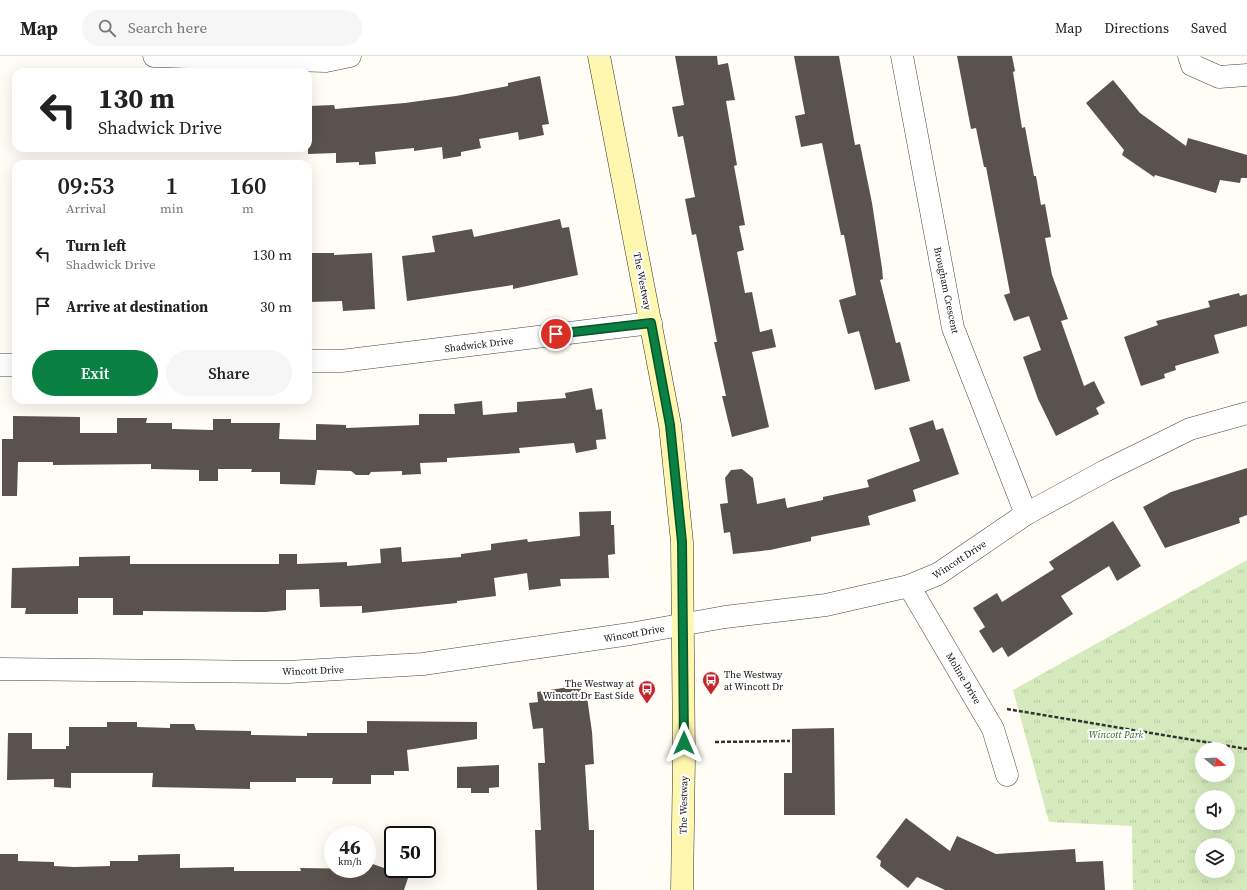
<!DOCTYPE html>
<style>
:root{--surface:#fff;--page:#f6f6f6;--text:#222;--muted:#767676;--line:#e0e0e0;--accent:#0b8043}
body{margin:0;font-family:"Source Serif 4",serif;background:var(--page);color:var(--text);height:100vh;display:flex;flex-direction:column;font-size:15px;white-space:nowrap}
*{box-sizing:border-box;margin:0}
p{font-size:13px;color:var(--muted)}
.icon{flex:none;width:22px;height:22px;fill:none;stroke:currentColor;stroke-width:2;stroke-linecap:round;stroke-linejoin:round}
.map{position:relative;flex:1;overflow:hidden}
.panel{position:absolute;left:12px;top:104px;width:300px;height:244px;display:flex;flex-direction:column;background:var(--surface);border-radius:12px;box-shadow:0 4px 16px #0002}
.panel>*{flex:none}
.banner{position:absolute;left:12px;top:12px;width:300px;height:84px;border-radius:12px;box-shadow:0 4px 16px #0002;background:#fff;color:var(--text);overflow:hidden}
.needle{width:26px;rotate:108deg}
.buttons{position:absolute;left:1195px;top:686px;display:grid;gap:8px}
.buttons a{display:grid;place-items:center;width:40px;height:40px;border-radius:50%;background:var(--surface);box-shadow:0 4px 16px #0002;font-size:20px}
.speed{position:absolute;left:324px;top:770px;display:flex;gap:8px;font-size:20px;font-weight:700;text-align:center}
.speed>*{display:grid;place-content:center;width:52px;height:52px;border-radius:50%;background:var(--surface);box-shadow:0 4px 16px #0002;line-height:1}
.speed small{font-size:10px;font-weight:400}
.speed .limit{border:2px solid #111;border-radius:6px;background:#fff;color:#111}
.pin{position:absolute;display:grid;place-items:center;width:34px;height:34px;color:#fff;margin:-17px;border:2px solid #fff;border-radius:50%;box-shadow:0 1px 4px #0007}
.me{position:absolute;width:44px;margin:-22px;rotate:0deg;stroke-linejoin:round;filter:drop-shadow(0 0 3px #0008)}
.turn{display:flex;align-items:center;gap:14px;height:84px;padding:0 20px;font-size:18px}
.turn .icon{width:52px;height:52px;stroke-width:2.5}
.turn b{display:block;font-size:28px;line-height:34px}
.eta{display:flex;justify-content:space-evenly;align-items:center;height:68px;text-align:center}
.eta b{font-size:24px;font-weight:600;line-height:28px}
.action{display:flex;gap:8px;margin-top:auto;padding:8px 20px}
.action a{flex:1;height:46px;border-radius:24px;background:var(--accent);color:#fff;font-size:16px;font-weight:600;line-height:46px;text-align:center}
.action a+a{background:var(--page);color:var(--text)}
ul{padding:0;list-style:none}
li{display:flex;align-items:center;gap:12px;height:52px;padding:0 20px}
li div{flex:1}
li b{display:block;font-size:15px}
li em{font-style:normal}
header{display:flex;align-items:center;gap:24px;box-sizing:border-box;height:56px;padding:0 20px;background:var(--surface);border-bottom:1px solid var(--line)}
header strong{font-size:19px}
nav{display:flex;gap:22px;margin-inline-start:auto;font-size:14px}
.search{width:280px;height:36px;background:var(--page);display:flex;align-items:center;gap:10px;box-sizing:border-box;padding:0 14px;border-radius:22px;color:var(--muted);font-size:15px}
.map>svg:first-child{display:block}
.park{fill:url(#park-tufts);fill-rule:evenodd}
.building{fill:#5a524d}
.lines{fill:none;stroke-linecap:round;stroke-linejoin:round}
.minor-casing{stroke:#444;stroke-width:23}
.secondary-casing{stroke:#333;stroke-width:23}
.path{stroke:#333;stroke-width:2.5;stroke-dasharray:4 2;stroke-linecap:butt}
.minor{stroke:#fff;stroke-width:22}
.secondary{stroke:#fff6b0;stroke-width:22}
.route-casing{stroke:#07532c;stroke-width:10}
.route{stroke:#0b8043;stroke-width:7}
.labels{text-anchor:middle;stroke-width:4;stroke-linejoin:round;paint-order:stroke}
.street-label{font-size:10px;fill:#111;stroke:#fff}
.poi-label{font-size:10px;fill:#111;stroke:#fff;text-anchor:start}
.park-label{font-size:10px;font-style:italic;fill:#2f6b1f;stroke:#fff}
</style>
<header>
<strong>Map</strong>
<div class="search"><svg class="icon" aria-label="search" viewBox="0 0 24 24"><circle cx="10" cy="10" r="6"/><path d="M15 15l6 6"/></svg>Search here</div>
<nav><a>Map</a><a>Directions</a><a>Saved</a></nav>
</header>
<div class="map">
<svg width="1247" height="834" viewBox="0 0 1247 834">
<defs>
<pattern id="park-tufts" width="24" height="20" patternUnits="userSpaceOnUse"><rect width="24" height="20" fill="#d5ebbd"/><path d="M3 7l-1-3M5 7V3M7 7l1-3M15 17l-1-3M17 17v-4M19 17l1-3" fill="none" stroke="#b6c8a1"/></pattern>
</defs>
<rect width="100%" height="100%" fill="#fffdf5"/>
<!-- park -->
<path class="park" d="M1247 504V834H1133L1132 770 1049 766 1013 634ZM1202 693H1228V719H1202ZM1202 741H1228V767H1202ZM1202 789H1228V815H1202Z"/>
<!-- building -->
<g class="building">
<polygon points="675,0 717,0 718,9 728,7 735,44 726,45 737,109 734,110 745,169 739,170 744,194 737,196 745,237 752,236 760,276 772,273 776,291 752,296 769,371 732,381 722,340 726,340 714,286 717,286 709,244 696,178 692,179 685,143 695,141 683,80 678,81 672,51 684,49"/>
<polygon points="794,0 839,0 855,89 860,88 872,147 882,212 883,223 880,224 896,287 900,286 910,325 875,334 859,275 848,278 839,244 856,239 844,179 841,179 822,87 801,91 795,60 805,58"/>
<polygon points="957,0 1012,0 1015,15 1013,16 1022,72 1025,71 1034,120 1036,120 1041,149 1045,148 1051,181 1045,182 1052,219 1068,263 1061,265 1084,330 1094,325 1105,347 1096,352 1099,358 1056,380 1038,343 1023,301 1041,294 1029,260 1014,265 1004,239 1010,237 986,111 984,111 976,72 971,73"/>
<polygon points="540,20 549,68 542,69 544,79 519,84 518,76 479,83 481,92 461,96 461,100 443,103 442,91 414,95 414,92 375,96 376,108 359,109 359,106 336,107 336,97 308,98 308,50 334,49 335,53 405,47 456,40 508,30 508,27"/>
<polygon points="1113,24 1140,57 1186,90 1188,82 1247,99 1247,122 1241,122 1240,127 1220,124 1216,137 1155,119 1154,121 1122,99 1124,94 1086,47"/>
<polygon points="560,163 562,172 569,171 578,219 513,233 513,229 407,245 402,200 435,196 432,180 472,173 474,181"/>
<polygon points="308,197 334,197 334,199 372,197 375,253 343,255 342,245 309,246"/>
<polygon points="1239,237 1240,240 1247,238 1247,270 1214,279 1219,297 1175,310 1176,314 1164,318 1165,322 1141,330 1124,281 1158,269 1156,265 1210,251 1208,245"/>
<polygon points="592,332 596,354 602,353 606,383 596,384 597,393 576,397 574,387 519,392 520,397 447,402 447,406 420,407 421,418 402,419 402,415 371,416 369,419 356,419 351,415 317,414 315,429 280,428 280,416 251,416 252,413 218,413 218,425 199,425 199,414 151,413 151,408 53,409 53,406 18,406 17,440 2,440 2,383 13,383 13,360 80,361 80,377 117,377 117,362 147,362 146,367 172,367 172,373 213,374 213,363 231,363 231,367 280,367 279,383 316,384 316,368 346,369 346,372 419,369 419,358 455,358 454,348 482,345 483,359 517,356 517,346 566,342 565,337"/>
<polygon points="933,364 936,374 943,372 959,418 913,434 916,445 868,460 870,469 811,481 811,485 770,494 733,498 730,476 724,477 720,448 728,447 725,422 731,414 742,413 753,422 757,448 785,442 787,452 823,444 823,441 869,431 867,424 920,405 909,372"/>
<polygon points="1247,412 1247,459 1239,462 1240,467 1165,492 1143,451 1171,436"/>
<polygon points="611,455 611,469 614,469 615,498 608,499 609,522 560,523 561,530 529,534 527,517 494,522 496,540 457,545 457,547 362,557 362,550 320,551 319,533 286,534 286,554 266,556 143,555 143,559 113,559 113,542 78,542 78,558 25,558 26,552 11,552 12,512 79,510 79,501 130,500 130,508 279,508 279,498 297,498 297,508 347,506 347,510 381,507 380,493 401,491 402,506 461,501 461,498 491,494 491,488 527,483 528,486 580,480 579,456"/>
<polygon points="1113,465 1141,510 1117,525 1109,510 1061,540 1073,558 1008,601 1002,591 993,597 979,575 985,571 973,552 997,537 1002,546 1054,513 1049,506"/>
<polygon points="569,631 569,632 580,631 581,634 586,634 592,676 594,708 585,709 589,774 594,774 594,834 537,834 535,774 541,774 538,707 545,707 543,672 533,673 529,647 538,646 537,636"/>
<polygon points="367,665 477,666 477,683 407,694 409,715 394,715 394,719 371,719 371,728 332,728 333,722 296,722 296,726 250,726 250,733 152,731 153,717 71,717 71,732 54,731 54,723 7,724 8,677 32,677 32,693 66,693 66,690 69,690 69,671 107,671 107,666 137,666 137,671 170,672 170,668 194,668 196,674 251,675 251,679 307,680 307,677 367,677"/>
<polygon points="834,672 835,759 784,759 784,717 792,717 792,673"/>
<polygon points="499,709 499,731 489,732 489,737 471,737 471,732 457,732 457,711"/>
<polygon points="906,762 950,795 957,780 996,798 1075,793 1076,806 1103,805 1105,834 945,834 917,821 908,832 880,810 881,805 876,801"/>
<polygon points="0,798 18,798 18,805 54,806 54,810 74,811 110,810 110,805 138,805 138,799 180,798 180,812 234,811 234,815 301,815 300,812 367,813 367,806 387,813 411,813 404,834 0,834"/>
</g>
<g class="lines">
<!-- minor casing -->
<g class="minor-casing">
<g id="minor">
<polyline points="154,0 326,5 350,0"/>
<polyline points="902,0 953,272 1026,458"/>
<polyline points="1189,0 1192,9 1219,21 1247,19"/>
<polyline points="308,305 341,305 651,267"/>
<polyline points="0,309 16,309"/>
<polyline points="909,530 993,673 1007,719"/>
<polyline points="0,613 288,616 423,608 630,578 725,561 826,549 909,530 938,518 1026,458 1105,415 1190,373 1247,357"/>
</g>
</g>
<!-- secondary casing -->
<g class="secondary-casing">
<polyline id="secondary" points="599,0 670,369 682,486 684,702 682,834"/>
</g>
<!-- path -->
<g class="path">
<polyline points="1007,653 1247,693"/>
<polyline points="715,686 790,685"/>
</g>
<!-- minor -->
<use href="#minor" class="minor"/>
<!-- secondary -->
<use href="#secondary" class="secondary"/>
</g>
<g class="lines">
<!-- route casing -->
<g class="route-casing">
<polyline id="route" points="556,278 651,267 670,369 682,486 684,687"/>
</g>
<!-- route -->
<use href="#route" class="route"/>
</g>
<!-- icons -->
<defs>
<g id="bus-pin" transform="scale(0.9)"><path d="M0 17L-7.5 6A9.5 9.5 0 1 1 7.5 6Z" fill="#c4262e" stroke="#fff"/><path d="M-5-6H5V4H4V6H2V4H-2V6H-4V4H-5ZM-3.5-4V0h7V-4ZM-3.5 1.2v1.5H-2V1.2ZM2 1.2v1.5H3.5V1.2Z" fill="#fff"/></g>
</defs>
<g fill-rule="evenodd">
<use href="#bus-pin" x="711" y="624"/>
<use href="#bus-pin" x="647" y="633"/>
</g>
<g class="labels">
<!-- street labels -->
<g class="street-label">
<text transform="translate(643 225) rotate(79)" y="4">The Westway</text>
<text transform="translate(947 234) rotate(78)" y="4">Brougham Crescent</text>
<text transform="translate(479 288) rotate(-7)" y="4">Shadwick Drive</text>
<text transform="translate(959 503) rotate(-33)" y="4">Wincott Drive</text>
<text transform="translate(634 577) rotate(-10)" y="4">Wincott Drive</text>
<text transform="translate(313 614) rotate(-2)" y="4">Wincott Drive</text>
<text transform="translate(964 622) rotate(59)" y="4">Moline Drive</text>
<text transform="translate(683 749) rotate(-89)" y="4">The Westway</text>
</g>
<!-- poi labels -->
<g class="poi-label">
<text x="724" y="622">The Westway<tspan x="724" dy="12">at Wincott Dr</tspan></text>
<text x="634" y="631" text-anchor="end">The Westway at<tspan x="634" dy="12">Wincott Dr East Side</tspan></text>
</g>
<!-- park labels -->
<g class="park-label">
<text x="1116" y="682">Wincott Park</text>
</g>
</g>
</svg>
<div class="buttons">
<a><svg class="needle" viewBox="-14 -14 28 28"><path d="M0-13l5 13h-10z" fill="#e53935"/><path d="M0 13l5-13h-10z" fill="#767676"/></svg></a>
<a><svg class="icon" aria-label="sound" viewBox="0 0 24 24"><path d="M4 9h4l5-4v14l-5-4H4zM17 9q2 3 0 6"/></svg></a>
<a><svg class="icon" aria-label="layers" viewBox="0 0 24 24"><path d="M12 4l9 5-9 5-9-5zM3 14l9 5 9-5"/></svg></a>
</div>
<div class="speed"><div>46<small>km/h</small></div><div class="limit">50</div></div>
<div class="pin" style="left:556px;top:278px;background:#d93025"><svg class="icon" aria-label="arrive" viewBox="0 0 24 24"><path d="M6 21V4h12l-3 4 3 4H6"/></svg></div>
<svg class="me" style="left:684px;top:687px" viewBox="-20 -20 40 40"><path d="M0-17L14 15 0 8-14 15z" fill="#0b8043" stroke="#fff" stroke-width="4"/></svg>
<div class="banner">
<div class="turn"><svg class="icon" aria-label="left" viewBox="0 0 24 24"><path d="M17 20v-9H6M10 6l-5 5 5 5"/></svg><div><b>130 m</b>Shadwick Drive</div></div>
</div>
<section class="panel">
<div class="eta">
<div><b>09:53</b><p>Arrival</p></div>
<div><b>1</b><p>min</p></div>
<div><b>160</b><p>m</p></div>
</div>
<ul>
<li><svg class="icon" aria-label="left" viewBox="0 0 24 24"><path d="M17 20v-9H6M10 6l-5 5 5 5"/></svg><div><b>Turn left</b><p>Shadwick Drive</p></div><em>130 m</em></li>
<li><svg class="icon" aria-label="arrive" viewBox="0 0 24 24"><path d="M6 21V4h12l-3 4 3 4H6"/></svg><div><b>Arrive at destination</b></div><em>30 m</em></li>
</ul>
<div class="action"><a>Exit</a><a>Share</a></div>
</section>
</div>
